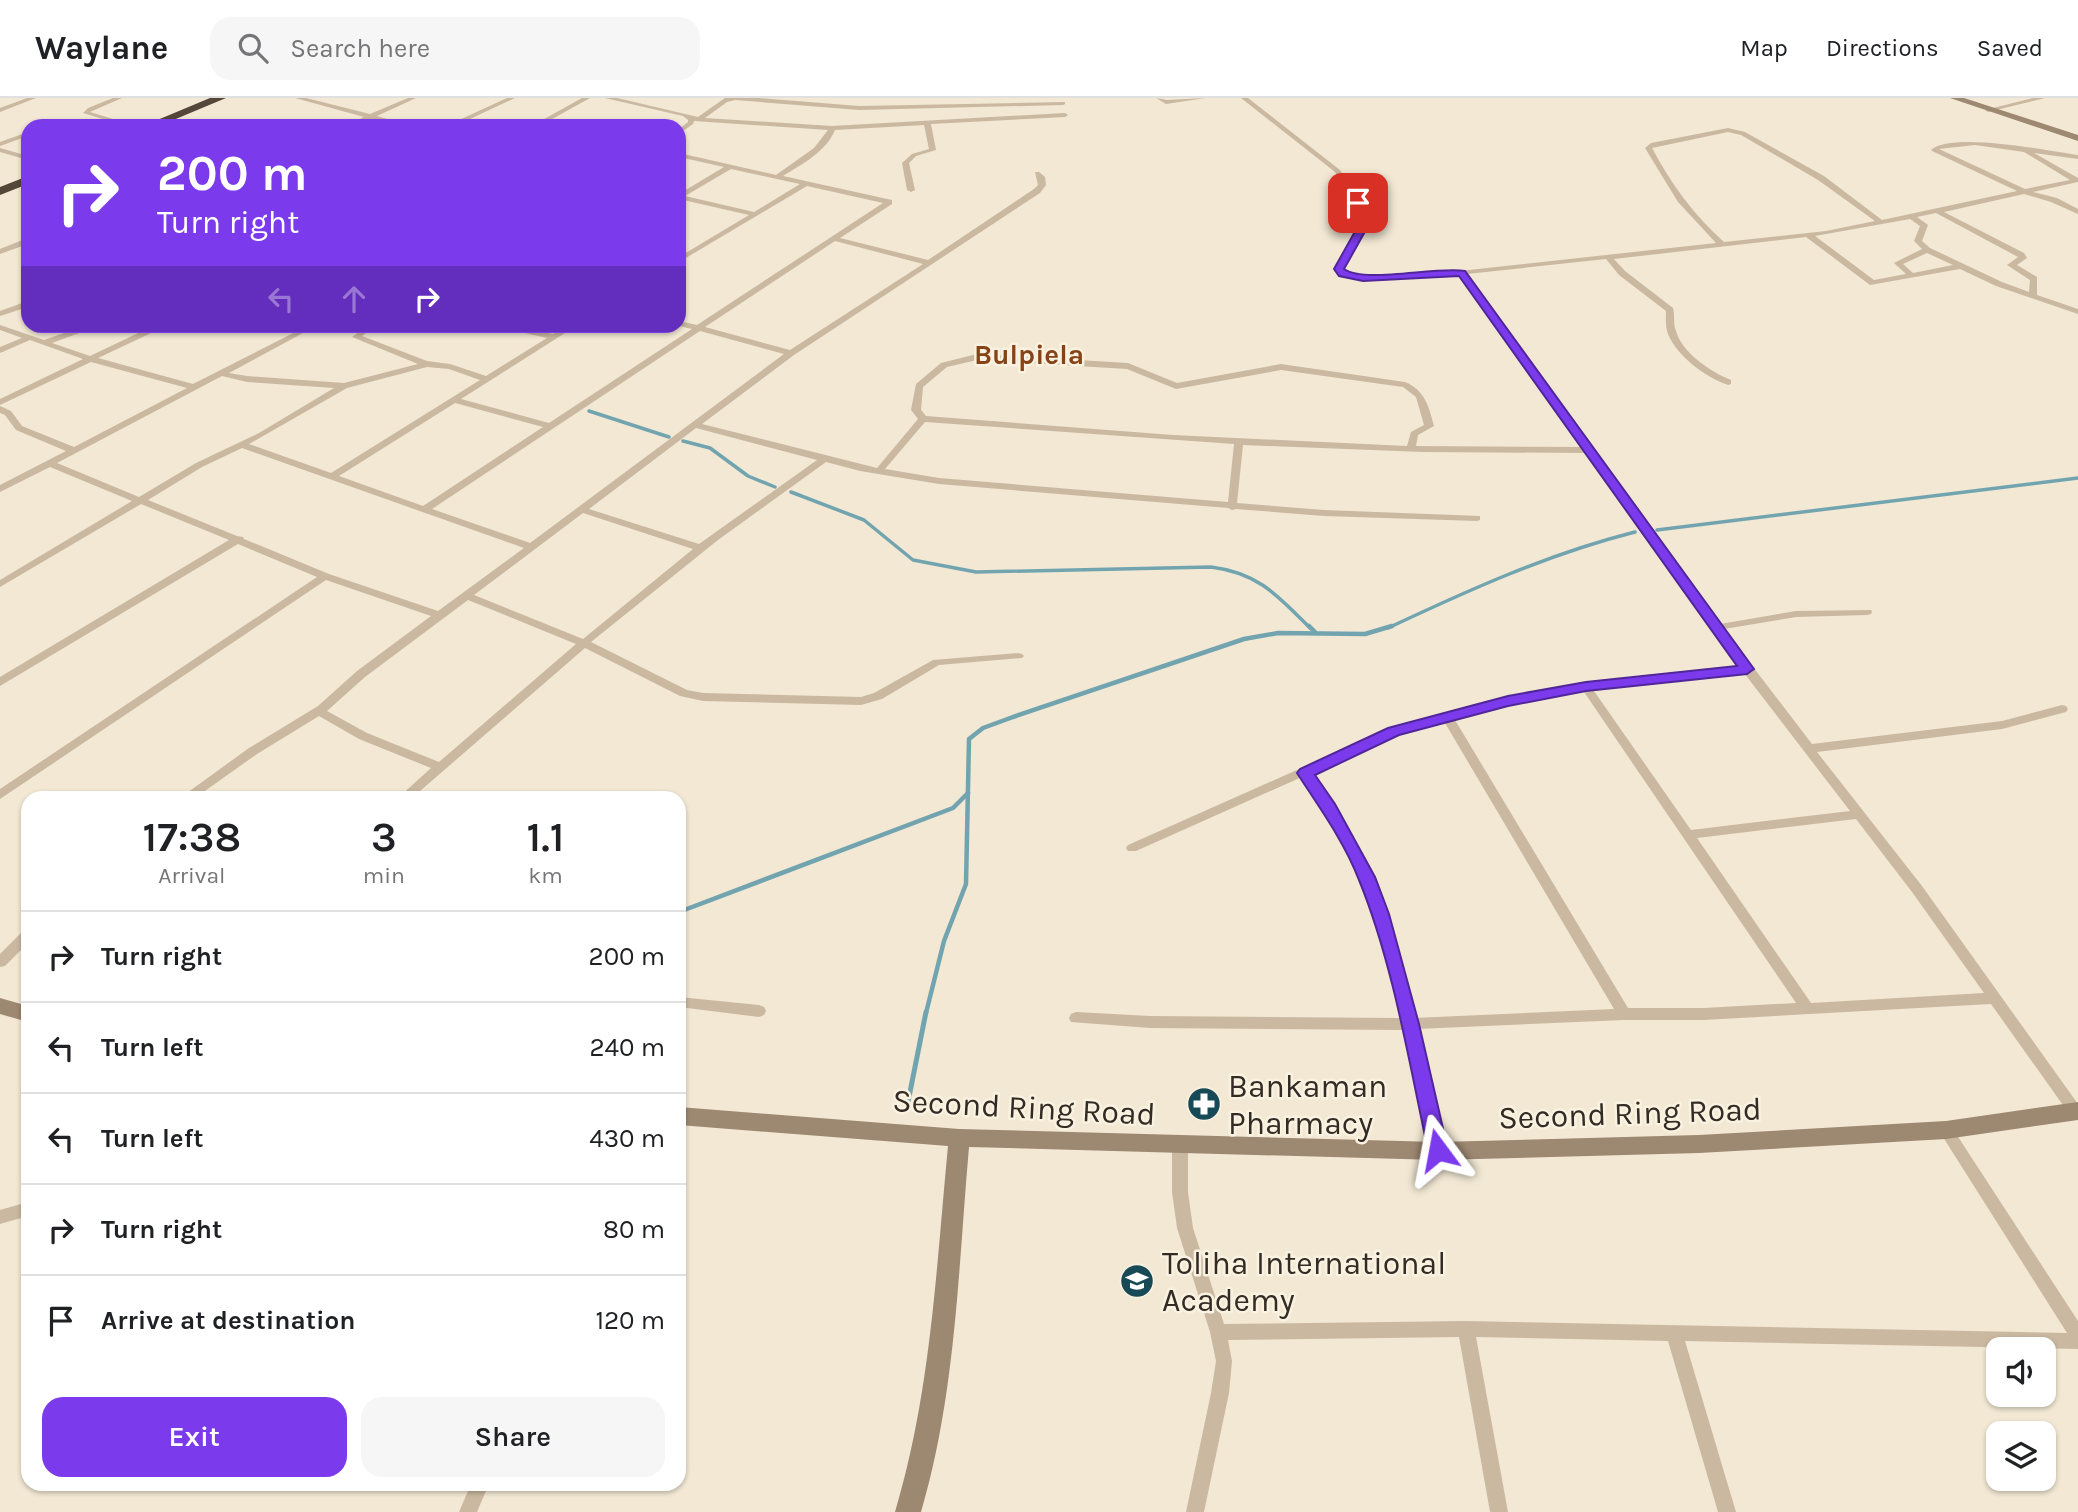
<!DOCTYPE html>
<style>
:root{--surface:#fff;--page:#f6f6f6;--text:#202124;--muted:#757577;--line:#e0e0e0;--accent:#7c3aed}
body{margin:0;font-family:Karla,sans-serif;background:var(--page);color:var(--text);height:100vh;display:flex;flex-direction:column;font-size:26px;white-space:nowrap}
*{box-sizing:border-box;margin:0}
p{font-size:23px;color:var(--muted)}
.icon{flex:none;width:38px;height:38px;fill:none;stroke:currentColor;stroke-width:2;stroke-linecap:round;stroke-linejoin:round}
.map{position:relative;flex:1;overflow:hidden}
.side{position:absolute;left:21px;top:693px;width:665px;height:700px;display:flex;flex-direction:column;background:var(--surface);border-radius:21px;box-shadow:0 2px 5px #0004}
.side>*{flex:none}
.banner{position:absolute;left:21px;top:21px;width:665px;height:214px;border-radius:21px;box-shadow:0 2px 5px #0004;background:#7c3aed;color:#fff;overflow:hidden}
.fabs{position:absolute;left:1986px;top:1239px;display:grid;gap:14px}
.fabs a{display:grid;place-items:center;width:70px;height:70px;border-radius:14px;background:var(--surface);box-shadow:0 2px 5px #0004;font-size:35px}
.pin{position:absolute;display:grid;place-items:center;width:60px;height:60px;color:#fff;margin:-30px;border-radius:14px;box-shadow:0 4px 10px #0006}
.me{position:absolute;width:77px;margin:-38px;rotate:347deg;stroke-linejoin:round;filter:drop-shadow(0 0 5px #0008)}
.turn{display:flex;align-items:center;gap:24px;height:147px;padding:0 21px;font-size:32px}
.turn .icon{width:91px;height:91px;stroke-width:2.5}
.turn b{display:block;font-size:49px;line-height:60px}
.lanes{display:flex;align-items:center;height:66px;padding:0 21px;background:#0003;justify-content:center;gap:35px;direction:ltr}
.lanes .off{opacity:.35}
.eta{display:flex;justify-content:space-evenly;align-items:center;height:119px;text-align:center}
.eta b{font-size:42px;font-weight:600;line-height:49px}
.primary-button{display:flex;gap:14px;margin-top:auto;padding:14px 21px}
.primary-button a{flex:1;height:80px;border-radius:21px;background:var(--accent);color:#fff;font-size:28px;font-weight:600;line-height:80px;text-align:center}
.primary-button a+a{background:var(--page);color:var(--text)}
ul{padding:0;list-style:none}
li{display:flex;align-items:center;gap:21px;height:91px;padding:0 21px;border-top:2px solid var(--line)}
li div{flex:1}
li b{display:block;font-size:26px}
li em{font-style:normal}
header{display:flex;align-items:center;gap:42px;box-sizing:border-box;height:98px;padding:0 35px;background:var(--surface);border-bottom:2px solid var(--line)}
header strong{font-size:33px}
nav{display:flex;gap:38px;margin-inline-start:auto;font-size:24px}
.search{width:490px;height:63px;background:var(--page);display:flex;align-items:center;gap:18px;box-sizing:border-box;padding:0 24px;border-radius:21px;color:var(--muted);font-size:26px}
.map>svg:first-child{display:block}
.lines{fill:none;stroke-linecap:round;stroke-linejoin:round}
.stream-far2{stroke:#72a4b0;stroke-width:3.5}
.stream-far1{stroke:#72a4b0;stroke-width:4.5}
.stream{stroke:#72a4b0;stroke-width:5}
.street{fill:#cab9a0;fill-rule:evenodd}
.secondary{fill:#9d8871;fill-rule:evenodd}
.highway{fill:#55463a;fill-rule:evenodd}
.route{fill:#7c3aed;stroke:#51269a;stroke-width:2}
.labels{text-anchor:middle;stroke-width:5;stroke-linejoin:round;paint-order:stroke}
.far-district-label{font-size:28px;font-weight:bold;fill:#874318;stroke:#faf2e0}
.near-poi-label{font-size:32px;fill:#332b24;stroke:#faf2e0;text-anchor:start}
.near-street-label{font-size:32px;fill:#332b24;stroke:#faf2e0}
</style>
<header>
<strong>Waylane</strong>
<div class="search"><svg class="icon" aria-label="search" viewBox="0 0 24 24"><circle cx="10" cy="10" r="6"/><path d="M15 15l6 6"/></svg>Search here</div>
<nav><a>Map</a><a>Directions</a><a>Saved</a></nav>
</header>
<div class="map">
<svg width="2078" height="1414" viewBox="0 0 2078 1414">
<rect width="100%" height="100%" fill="#f2e8d4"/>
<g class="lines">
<!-- stream-far2 -->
<g class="stream-far2">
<polyline points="589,313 669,339"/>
<polyline points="683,343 710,350 748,378 775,389"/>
<path d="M791 394 864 422 913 462 976 474 1211 469C1259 475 1278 498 1310 530"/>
<polyline points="1657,432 2078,380"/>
<path d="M1388 530C1469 492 1548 456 1635 434"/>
</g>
<!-- stream-far1 -->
<g class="stream-far1">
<polyline points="1309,528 1315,534"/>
<polyline points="679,814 953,710 968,695"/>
<polyline points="926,915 944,843 966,786 969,641 983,630 1013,619 1244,541 1278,535 1365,536 1392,528"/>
</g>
<!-- stream -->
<polyline class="stream" points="907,1009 926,914"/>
<!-- street -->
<g class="street">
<polygon points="27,0 36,0 0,14 0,10"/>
<polygon points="113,0 122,0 90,14 136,28 126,28 83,15 88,10"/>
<path d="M295 0H306L370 16 408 0H416L377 18 411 28C398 28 388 23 375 22 365 20 356 28 346 28L364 19Z"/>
<polygon points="507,0 515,0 455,28 446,28"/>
<polygon points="582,0 590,0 545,25 548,28 540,28 537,25"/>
<path d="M605 0H617L698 19 725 0H759L859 8 1065 4V6L1063 7 859 12 735 2 727 4 705 20 832 28 1065 15 1068 17 1065 19 931 26 936 52 916 58 909 65 915 92 911 94 907 92 902 65 912 56 929 51 924 27 835 32C826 54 802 66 783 78L892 102V106L840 140 928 162 1034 91 1038 87 1035 74H1039L1045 79 1046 87 1040 95 794 257 702 326 877 370 918 321 911 312 916 286 941 265 977 256 1128 265 1177 285 1281 266 1405 284C1425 292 1429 309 1434 328L1418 337 1416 348 1583 349 1459 177 1363 182 1340 178 1335 171 1363 121 1335 74 1241 0H1248L1340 72 1371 121 1343 171 1346 174 1363 178 1469 172 1716 145 1678 104 1645 50 1651 45 1728 30 1745 34 1824 78 1882 122 2017 93 1932 53 1931 52C1951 33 2049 53 2078 57V61L2034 55 2078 80V84L2033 94 2057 100 2078 111V116L2051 104 2024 96 1944 114 2024 155 2027 160 2017 167 2037 179V197L2078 211V216L1996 188 1960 171 1870 187 1806 139 1614 161 1625 173 1673 210C1675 218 1673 226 1676 233 1682 255 1711 274 1731 282V286L1728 287C1705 279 1677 258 1668 236 1665 228 1666 220 1666 213L1619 177 1606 161 1467 176 1720 526 1796 513 1871 512 1872 514 1871 516 1867 517 1796 519 1724 531 1812 646 2002 623 2062 607 2066 608 2068 611 2066 614 2002 631 1817 654 1922 788 2078 1006V1018L2070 1017 1991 906 1704 922H1624L1417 931 1446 1053 1443 1058 1438 1059 1433 1058 1430 1053 1403 932 1150 930 1071 924 1069 920 1071 916 1076 914 1150 918 1401 920C1388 874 1379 825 1361 781 1348 748 1322 709 1302 679L1136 753H1128L1126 750 1128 747 1389 631 1551 590 1739 568 1587 355 1423 354 1243 347 1237 405 1324 412 1480 418V422L1477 423 1324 418 1236 411 1232 412 1228 410 939 386 860 373 826 364 718 442 591 544 687 592 703 595 861 599 874 595 933 562 1018 555 1022 556 1024 558 1022 560 939 567 882 601 861 607 703 603 680 598 585 550 412 700H398L431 670 359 641 319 618 257 656 195 700H180L249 650 318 608 357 573 431 518 326 482 0 701V691L317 479 238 446 0 588V579L229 442 141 406 0 489V482L132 403 50 369 0 394V387L66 353 16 332 5 317 0 315V308L11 313 22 328 74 349 187 290 91 264 0 307V301L83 261 30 242 0 255V249L22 240 0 232V227L44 242 84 228H94L93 230 52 245 90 258 153 228H163L162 230 98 260 193 286 307 228H316L229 275 247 278 344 285 418 266 352 239 367 228H376L362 238 427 263 450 266 486 278 547 240 503 230 502 228H515L553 236 567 228H576L461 301 549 325 692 231 679 228V223L697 227 883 105 807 88 679 164V159L749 117 679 101V96L724 69 679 59V55L776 77 814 50 828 32 694 23 693 26 679 36V31L688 24V22L683 18ZM1728 34 1741 37 1818 82 1875 123 1826 133 1724 144C1694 117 1671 86 1652 50ZM1975 47 2024 54 2070 82 2025 91 1939 51ZM731 71 800 86 754 114 685 98ZM1936 115 2018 159 2007 167 2030 182 2029 194 2002 184 1930 150 1922 143 1928 127 1917 119ZM1910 121 1920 128 1914 143 1922 151 1894 165 1906 176 1874 182 1815 138ZM835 143 923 166 790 252 705 229ZM1927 155 1953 167 1913 175 1903 166ZM700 233 784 256 530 445 432 411ZM977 262 1127 271 1176 291 1281 272 1403 289 1416 299 1424 327 1411 334 1407 348 1173 337 926 318 921 312 923 289 947 269ZM427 269 449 271 480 282 331 375 249 346 347 290ZM222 278 247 284 334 290 259 335 196 365 139 399 57 365ZM455 305 543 329 423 408 339 378ZM925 324 1234 346 1228 404 939 380 885 371ZM696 330 817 362 699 446 589 411ZM242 350 524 450 438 513 329 476 244 441 243 439 237 438 148 402 202 369ZM583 415 693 451 583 541 474 497ZM468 502 576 546 439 664 367 635 327 613 365 579ZM1744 575 1850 713 1691 732 1594 593ZM1584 594 1796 905 1704 910H1628L1455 622 1551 598ZM1445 625 1614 911 1414 920 1387 816 1373 779 1331 704 1311 675 1397 637ZM1856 721 1912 794 1984 895 1811 905 1697 740Z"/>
<polygon points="1156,0 1167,2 1206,0 1166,6"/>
<polygon points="2033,0 2045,0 1988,14 1985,12"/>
<polygon points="54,24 56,25 56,27 46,28"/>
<polygon points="28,34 28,38 0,48 0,44"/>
<polygon points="0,50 28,58 28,62 0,54"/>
<polygon points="25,141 28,141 28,146 0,156 0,151"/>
<polygon points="25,204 28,204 28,209 0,218 0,213"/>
<polygon points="28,832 28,845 5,868 0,869 0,856 23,833"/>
<polygon points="679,899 759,907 764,909 766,913 764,917 759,919 679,909"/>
<polygon points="1946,1026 1951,1028 2078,1223 2078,1251 1685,1243 1736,1414 1718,1414 1668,1243 1476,1239 1508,1414 1490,1414 1459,1239 1228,1242 1232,1263 1229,1295 1204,1414 1186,1414 1211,1295 1216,1263 1210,1234 1177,1130 1172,1094 1172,1048 1175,1043 1180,1042 1185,1043 1188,1048 1188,1094 1193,1130 1224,1226 1466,1223 2067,1235 1941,1036 1939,1032 1941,1028"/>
<polygon points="28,1104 28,1118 0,1126 0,1112"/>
<polygon points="471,1386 489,1386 477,1414 459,1414"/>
</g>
<!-- secondary -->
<g class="secondary">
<polygon points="1950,0 1964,0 2078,37 2078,43"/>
<polygon points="0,900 28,908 28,924 0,916"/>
<path d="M2078 1004V1022L1946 1041 1699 1055 1438 1062 969 1049C958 1173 956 1295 921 1414H895C931 1294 936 1172 948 1048L679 1027V1009L959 1031 1438 1044 1699 1037 1946 1023Z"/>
</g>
<!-- highway -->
<g class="highway">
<polygon points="210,0 226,0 159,28 143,28"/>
<polygon points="28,78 28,86 0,97 0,89"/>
</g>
</g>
<!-- route -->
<path class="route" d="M1355 103H1362L1372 121 1344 171C1365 186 1436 168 1465 173L1754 571 1747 576 1586 593 1508 608 1399 637 1315 677 1335 706 1375 779 1389 816 1419 926 1448 1052 1445 1058 1438 1061 1431 1058 1428 1052C1409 964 1393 865 1359 782 1344 743 1319 709 1297 675L1300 671 1388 630 1508 598 1586 584 1737 568 1459 178 1363 183 1339 178 1334 171 1362 121Z"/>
<!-- icons -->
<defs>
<g id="pharmacy-disc" transform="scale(1.75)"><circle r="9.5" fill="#174957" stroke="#faf2e0"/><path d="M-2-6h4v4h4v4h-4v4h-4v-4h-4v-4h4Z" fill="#fff"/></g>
<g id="school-disc" transform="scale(1.75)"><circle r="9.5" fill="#174957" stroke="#faf2e0"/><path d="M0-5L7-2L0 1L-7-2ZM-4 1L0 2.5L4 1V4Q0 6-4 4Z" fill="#fff"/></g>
</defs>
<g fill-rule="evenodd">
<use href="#pharmacy-disc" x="1204" y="1006"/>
<use href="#school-disc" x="1137" y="1183"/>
</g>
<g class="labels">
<!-- far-district labels -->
<g class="far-district-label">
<text x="1029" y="266">Bulpiela</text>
</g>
<!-- near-poi labels -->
<g class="near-poi-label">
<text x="1228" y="999">Bankaman<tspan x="1228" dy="37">Pharmacy</tspan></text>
<text x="1162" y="1176">Toliha International<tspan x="1162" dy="37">Academy</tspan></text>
</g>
<!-- near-street labels -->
<g class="near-street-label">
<text transform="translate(1024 1009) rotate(3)" y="11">Second Ring Road</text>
<text transform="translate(1630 1015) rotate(-2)" y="11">Second Ring Road</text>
</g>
</g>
</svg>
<div class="fabs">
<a><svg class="icon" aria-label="sound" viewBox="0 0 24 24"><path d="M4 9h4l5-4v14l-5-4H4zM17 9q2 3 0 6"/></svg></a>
<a><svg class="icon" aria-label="layers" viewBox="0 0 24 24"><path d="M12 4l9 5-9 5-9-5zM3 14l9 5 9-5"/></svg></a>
</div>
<div class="pin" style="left:1358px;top:105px;background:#d93025"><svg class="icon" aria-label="arrive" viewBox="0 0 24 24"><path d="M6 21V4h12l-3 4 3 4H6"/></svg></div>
<svg class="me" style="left:1438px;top:1052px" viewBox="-20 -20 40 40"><path d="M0-17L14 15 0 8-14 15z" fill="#7c3aed" stroke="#fff" stroke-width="4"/></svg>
<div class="banner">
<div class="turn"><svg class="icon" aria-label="right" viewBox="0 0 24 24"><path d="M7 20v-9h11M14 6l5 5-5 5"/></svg><div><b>200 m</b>Turn right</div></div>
<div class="lanes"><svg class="icon off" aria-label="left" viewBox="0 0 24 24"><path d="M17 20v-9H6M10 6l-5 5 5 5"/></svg><svg class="icon off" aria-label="ahead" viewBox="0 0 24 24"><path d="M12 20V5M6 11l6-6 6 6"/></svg><svg class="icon" aria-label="right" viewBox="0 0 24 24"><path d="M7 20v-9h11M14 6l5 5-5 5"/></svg></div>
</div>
<section class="side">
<div class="eta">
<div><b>17:38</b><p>Arrival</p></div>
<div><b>3</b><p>min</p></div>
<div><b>1.1</b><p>km</p></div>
</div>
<ul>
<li><svg class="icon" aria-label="right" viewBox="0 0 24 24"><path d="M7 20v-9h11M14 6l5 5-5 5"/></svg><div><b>Turn right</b></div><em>200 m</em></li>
<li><svg class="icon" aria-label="left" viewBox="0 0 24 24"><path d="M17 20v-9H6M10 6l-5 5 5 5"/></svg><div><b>Turn left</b></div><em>240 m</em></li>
<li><svg class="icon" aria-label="left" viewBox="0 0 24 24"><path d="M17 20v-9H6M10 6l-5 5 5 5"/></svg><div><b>Turn left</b></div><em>430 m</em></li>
<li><svg class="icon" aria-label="right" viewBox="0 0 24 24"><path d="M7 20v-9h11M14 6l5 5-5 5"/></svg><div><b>Turn right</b></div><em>80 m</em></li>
<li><svg class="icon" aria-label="arrive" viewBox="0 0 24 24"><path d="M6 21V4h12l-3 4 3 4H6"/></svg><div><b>Arrive at destination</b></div><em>120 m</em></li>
</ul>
<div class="primary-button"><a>Exit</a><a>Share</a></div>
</section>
</div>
